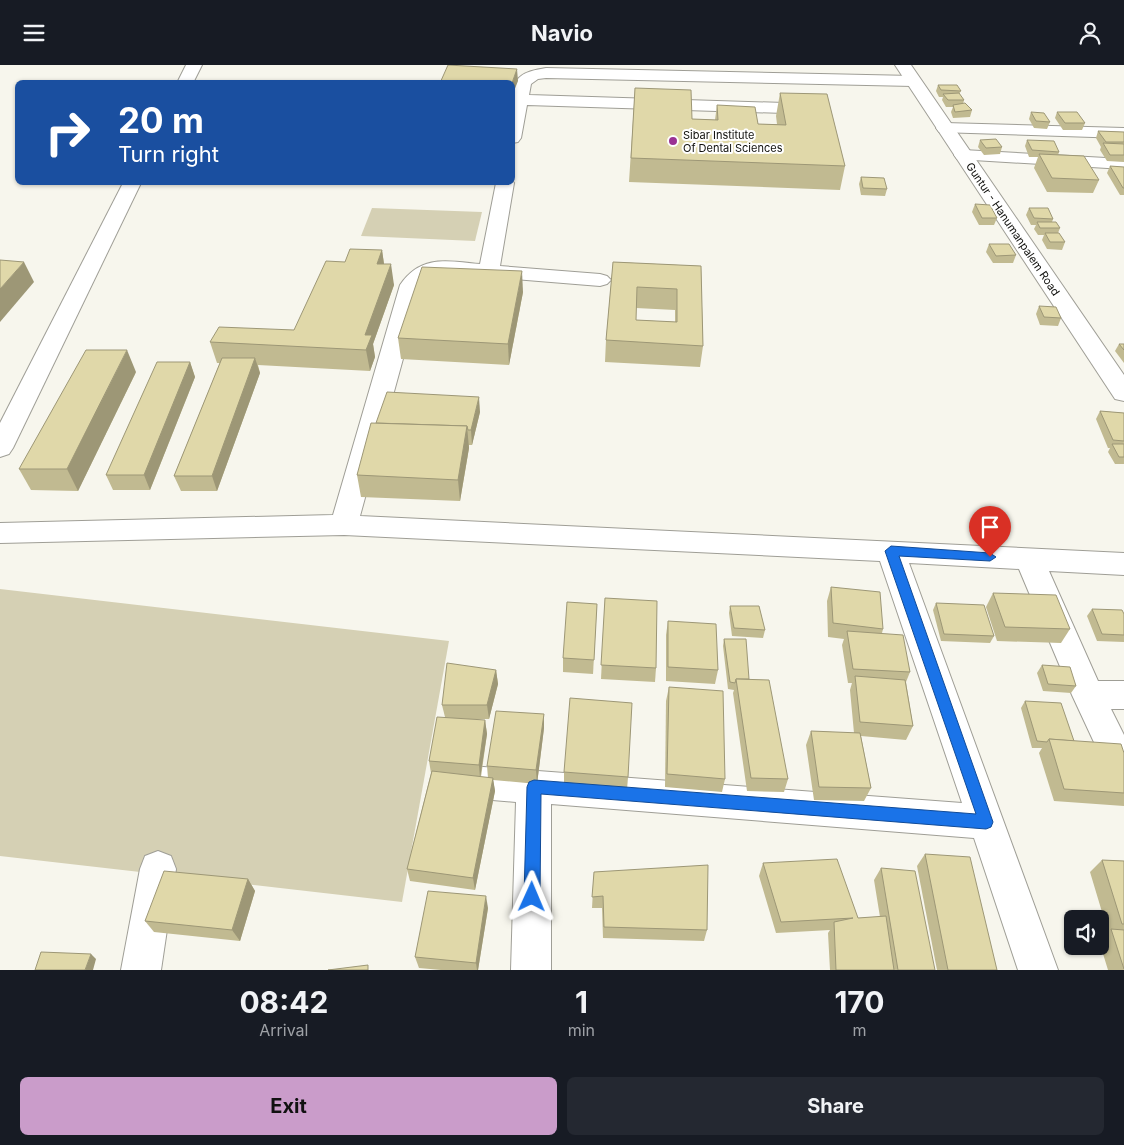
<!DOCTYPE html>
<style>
:root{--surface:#171b24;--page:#242831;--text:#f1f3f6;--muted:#9ea1a6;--accent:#ca9cca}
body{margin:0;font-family:Inter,sans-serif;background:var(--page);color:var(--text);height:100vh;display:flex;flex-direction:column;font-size:19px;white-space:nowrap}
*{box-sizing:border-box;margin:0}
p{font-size:16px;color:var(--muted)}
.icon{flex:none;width:28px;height:28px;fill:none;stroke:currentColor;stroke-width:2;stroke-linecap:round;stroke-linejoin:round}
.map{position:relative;height:905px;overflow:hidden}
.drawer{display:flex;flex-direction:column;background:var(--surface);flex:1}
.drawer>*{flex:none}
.hud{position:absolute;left:15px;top:15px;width:500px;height:105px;border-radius:8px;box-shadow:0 1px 4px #0004;background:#1a4fa0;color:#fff;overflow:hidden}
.controls{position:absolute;left:1064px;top:845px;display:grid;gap:10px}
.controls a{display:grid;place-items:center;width:45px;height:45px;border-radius:8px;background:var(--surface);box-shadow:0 1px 4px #0004;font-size:25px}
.pin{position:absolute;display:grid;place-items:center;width:42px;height:42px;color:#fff;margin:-51px -21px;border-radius:50% 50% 50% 0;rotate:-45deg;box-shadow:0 0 5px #0007}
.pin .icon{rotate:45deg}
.me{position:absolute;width:55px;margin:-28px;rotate:1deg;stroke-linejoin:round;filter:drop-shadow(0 0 4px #0008)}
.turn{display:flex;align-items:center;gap:18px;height:105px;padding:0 20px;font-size:22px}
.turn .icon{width:65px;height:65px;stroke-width:2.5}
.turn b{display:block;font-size:35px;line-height:42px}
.eta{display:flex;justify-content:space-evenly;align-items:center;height:85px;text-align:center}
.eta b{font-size:30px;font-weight:700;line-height:35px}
.primary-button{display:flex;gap:10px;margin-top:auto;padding:10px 20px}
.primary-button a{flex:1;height:58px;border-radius:8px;background:var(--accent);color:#111;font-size:20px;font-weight:700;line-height:58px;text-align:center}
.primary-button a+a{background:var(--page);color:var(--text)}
header{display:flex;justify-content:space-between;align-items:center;height:65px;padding:0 20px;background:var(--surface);font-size:22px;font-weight:700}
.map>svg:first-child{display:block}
.green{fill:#d5d0b4}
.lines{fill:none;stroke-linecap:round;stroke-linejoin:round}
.minor-casing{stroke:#9f9e96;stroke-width:2}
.major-casing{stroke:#9f9e96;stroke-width:2}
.minor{fill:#fff;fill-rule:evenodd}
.major{fill:#fff;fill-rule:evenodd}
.wall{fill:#c1ba91;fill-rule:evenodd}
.shaded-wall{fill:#9d9776}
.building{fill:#e0d8a9;stroke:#9d9776;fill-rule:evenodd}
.route{fill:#1a73e8;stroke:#114b97}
.poi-dot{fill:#9a3194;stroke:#fff;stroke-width:2}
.labels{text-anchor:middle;stroke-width:4;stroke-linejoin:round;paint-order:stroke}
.far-poi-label{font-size:11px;fill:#10100d;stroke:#fff;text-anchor:start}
.far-street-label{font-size:11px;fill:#10100d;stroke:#fff}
</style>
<header><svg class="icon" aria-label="menu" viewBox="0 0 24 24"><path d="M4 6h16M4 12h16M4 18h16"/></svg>Navio<svg class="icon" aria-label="person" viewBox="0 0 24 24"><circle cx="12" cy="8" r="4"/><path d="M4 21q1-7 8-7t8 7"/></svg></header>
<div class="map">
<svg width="1124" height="905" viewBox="0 0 1124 905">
<rect width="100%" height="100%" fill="#f7f6ed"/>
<!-- green -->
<g class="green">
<polygon points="372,143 482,147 475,176 361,171"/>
<polygon points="0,524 449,576 402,837 0,791"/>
</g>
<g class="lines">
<!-- minor casing -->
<g class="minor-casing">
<g id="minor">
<polygon points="186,0 202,0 193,18 177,18"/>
<path d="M546 3 913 11 919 13 921 16 919 19 913 21 546 13 538 14 531 19 529 30 815 39 821 40 823 44 821 48 815 49 527 40 521 73 518 77 512 78C512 64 508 25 517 15 524 6 536 5 546 3Z"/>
<polygon points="945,58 1124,63 1124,73 939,67 936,63 939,59"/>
<polygon points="963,85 1124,94 1124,104 957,94 954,90 957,86"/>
<path d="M512 115 514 118 500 201 600 209 607 211 611 215 607 219 600 221 440 208 424 217 360 451 1124 488V510L1049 506 1098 616H1124V644H1111L1124 670V721L1112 716 1072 630 1019 504 909 498 1058 905H1018L974 773 551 739V905H511L516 737 457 732 445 727 440 716 445 705 457 700 962 738 880 496 344 470 0 478V458L333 450 400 220C421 189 448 196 480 199L496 118H512Z"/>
<polygon points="123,118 141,118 13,383 9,389 0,392 0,358"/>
<polygon points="158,786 171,791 176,804 161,905 121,905 140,804 145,791"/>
</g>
</g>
<!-- major casing -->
<g class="major-casing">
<polygon id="major" points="895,0 911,0 1124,310 1124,336 1115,334"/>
</g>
<!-- minor -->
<use href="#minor" class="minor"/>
<!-- major -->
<use href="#major" class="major"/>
</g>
<!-- wall -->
<g class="wall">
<polygon points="938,20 961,26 959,29 964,35 963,39 972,45 970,52 953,53 951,47 953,42 946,42 942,35 943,32 939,32 936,26"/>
<polygon points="635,23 692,54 715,55 717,40 758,59 777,59 776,51 780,28 845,101 840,125 629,117"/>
<polygon points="1031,47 1050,57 1047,64 1034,63 1029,54"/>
<polygon points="1057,47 1085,58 1082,65 1063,65 1055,53"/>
<polygon points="1098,66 1124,67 1124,97 1107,96 1100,85 1101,82 1096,73"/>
<polygon points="980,75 1002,82 1000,89 984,90 978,82"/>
<polygon points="1027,75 1059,87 1058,90 1099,115 1093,128 1047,127 1034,103 1038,92 1029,92 1025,81"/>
<polygon points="1110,101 1124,102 1124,130 1120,130 1107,108"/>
<polygon points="861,112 887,124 885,131 861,130 859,119"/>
<polygon points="975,139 997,153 994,160 979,160 972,147"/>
<polygon points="1029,143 1053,154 1052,157 1060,163 1058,168 1065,177 1062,185 1047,184 1042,175 1044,170 1038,170 1034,164 1036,160 1031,160 1026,150"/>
<polygon points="989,179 1016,190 1013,198 993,198 986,187"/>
<polygon points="382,185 384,199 394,220 373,279 375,292 370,306 258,300 260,308 217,426 181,426 174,411 220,298 217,298 210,277 294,265 345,197"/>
<path d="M613 197 701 201 703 281 700 302 605 297 606 275ZM636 243 675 245V257L636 255Z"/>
<polygon points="523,227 509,300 401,294 398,273"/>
<polygon points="1039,241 1061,253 1058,261 1040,260 1036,249"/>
<polygon points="1119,279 1124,279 1124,298 1115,286"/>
<polygon points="190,297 195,312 150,425 113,425 106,410"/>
<polygon points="136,307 78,426 31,425 19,404"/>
<polygon points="1100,346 1124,348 1124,399 1115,399 1108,387 1110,383 1108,383 1096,354"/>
<polygon points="480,347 472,380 469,380 469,383 460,436 361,432 357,410 376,358"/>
<polygon points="831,522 883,564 882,568 910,607 906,617 913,661 906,675 861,671 871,723 864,736 814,735 806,680 811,666 854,668 850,625 852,618 848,618 842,580 844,574 828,572 827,536"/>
<polygon points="993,528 1070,564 1061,578 997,576 986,542"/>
<polygon points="605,533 656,603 655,617 601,614"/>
<polygon points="936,538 994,571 990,578 941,576 933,545"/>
<polygon points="597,539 593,609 563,607 563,593"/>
<polygon points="730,541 765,565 763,573 732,571 729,548"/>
<polygon points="1092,544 1124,549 1124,577 1097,576 1087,551"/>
<polygon points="668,556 718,605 715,619 666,616 666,570"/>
<polygon points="724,574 749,614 788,714 784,727 747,726 733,628 734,625 728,624 723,581"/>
<polygon points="1042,600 1076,621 1071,628 1043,626 1037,608"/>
<polygon points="496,605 498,619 489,654 460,654 485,655 487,669 481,712 488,713 487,701 544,649 544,663 537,719 493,715 495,726 475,825 410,816 407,804 431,708 429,696 445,652 442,640"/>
<polygon points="669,622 725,714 722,727 665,722 666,636"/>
<polygon points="1025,636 1074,676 1124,688 1124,741 1054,736 1039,688 1042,683 1032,683 1021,643"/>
<polygon points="564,707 628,712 627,725 564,720"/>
<polygon points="925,789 997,905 937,905 917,801"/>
<polygon points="1102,795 1124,796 1124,905 1108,905 1100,879 1100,874 1108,867 1090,807"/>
<polygon points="763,798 858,853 880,852 874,815 881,803 935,905 830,905 828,868 830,865 776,868 759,811"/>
<polygon points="594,807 707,865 704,876 603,873 602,843 592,843"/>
<polygon points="248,814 255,826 240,876 154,867 145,856"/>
<polygon points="488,843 478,905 441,905 419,903 415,892"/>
</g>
<!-- shaded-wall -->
<g class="shaded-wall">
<polygon points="517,4 518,16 512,31 512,18"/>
<polygon points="382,185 385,206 377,199"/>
<polygon points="24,197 34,217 0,257 0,224"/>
<polygon points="391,199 394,220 373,279 375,292 370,306 366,285 365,270"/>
<polygon points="522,206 523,227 509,300 508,279"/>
<polygon points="127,285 136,307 78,426 67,404"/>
<polygon points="255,293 260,308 217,426 212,411"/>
<polygon points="190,297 195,312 150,425 144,410"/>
<polygon points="479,332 480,347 472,380 471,365"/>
<polygon points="467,361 469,383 460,436 458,415"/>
<polygon points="496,605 498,619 489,654 487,640"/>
<polygon points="544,649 544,663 537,719 536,705"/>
<polygon points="485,655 487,669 480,713 479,700"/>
<polygon points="493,713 495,726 475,825 473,813"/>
<polygon points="248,814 255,826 240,876 232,865"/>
<polygon points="486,831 488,843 478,905 477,905 476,898"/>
<polygon points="91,889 96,894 93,905 85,905"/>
</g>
<!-- building -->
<g class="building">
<polygon points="448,0 517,4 512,18 440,18"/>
<polygon points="938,20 957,20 961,26 941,25"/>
<polygon points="635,23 691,25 692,54 718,55 717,40 755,42 758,59 786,60 780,28 827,29 845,101 631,93"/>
<polygon points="959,28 964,35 948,35 943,29"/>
<polygon points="965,38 972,45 955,47 953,40"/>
<polygon points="1031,47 1044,48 1050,57 1036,56"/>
<polygon points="1057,47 1077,47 1085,58 1065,58"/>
<polygon points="1098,66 1124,67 1124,77 1106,77"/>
<polygon points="996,74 1002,82 986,83 980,75"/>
<polygon points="1027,75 1054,76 1059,87 1032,85"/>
<polygon points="1103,78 1124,79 1124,90 1110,90"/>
<polygon points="1039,89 1084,91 1099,115 1052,113"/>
<polygon points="1110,101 1124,102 1124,123 1123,123"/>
<polygon points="861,112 884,113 887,124 863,123"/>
<polygon points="975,139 990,140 997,153 982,153"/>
<polygon points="1029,143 1048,143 1053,154 1034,153"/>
<polygon points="1037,157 1056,157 1060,163 1040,163"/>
<polygon points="1045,168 1059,168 1065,177 1050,177"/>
<polygon points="989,179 1009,179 1016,190 996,191"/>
<polygon points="350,184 382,185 377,199 391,199 365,270 372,270 366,285 210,277 219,262 294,265 326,196 345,197"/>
<polygon points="0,195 24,197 0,224"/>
<path d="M613 197 701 201 703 281 606 275ZM637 222 677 224V257L636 255Z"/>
<polygon points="422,202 522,206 508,279 398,273"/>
<polygon points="1039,241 1056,242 1061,253 1044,252"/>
<polygon points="1119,279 1124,279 1124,285"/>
<polygon points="86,285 127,285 67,404 19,404"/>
<polygon points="222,293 255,293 212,411 174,411"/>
<polygon points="157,297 190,297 144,410 106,410"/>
<polygon points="387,327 479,332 471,365 468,365 467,361 376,358"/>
<polygon points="1100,346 1124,348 1124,376 1113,375"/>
<polygon points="371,358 467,361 458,415 357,410"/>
<polygon points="1112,379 1124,379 1124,392 1119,392"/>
<polygon points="831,522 880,527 883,564 833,558"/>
<polygon points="993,528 1056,530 1070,564 1005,562"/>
<polygon points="605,533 657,536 656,603 601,600"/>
<polygon points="567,537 597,539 594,595 563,593"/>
<polygon points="936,538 984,540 994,571 944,569"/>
<polygon points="730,541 759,541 765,565 734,563"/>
<polygon points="1092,544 1122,545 1124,549 1124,570 1102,569"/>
<polygon points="668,556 716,559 718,605 668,602"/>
<polygon points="847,566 903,570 910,607 853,604"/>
<polygon points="724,574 746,574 749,614 736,614 735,618 730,617"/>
<polygon points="447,598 496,605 487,640 442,640"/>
<polygon points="1042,600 1070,602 1076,621 1048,619"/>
<polygon points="855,611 905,615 913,661 860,657"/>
<polygon points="736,614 769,615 788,714 751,713"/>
<polygon points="669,622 723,626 725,714 667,709"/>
<polygon points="570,633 632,638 628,712 564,707"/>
<polygon points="1025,636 1061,638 1074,676 1049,674 1047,677 1037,676"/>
<polygon points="496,646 544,649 536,705 487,701"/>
<polygon points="437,652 485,655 479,700 429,696"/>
<polygon points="811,666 860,668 871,723 819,722"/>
<polygon points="1049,674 1121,679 1124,688 1124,728 1064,724"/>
<polygon points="432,706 493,713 473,813 407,804"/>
<polygon points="925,789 970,792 997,905 948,905"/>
<polygon points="837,794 858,853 886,851 894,905 836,905 834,857 853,853 781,857 763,798"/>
<polygon points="1102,795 1124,796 1124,859 1122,859"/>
<polygon points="708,800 707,865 604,862 603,831 592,832 594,807"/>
<polygon points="881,803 915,806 935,905 898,905"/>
<polygon points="164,806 248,814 232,865 145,856"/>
<polygon points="428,826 486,831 476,898 415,892"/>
<polygon points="1111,864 1124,865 1124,904"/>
<polygon points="41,887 91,889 85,905 35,905"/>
<polygon points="368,900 368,905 328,905"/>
</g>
<!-- route -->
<polygon class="route" points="891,481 990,488 996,492 990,496 899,491 993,757 991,762 986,764 541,729 540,832 538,837 532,840 527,837 524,832 527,722 529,717 534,715 976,749 885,486"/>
<!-- markers -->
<circle class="poi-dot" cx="673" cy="76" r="5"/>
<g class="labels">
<!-- far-poi labels -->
<g class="far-poi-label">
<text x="683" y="74">Sibar Institute<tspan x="683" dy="13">Of Dental Sciences</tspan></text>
</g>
<!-- far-street labels -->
<g class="far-street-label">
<text transform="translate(1013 164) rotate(56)" y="4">Guntur - Hanumanpalem Road</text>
</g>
</g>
</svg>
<div class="controls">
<a><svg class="icon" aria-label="sound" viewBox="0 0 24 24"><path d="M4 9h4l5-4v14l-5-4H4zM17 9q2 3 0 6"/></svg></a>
</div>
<div class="pin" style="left:990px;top:492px;background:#d93025"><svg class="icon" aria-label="arrive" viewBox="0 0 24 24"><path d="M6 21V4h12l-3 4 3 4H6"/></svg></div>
<svg class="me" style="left:532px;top:832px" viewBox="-20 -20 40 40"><path d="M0-17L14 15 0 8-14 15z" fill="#1a73e8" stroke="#fff" stroke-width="4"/></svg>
<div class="hud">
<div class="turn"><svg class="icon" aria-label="right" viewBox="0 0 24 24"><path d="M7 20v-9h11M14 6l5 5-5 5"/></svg><div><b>20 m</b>Turn right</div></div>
</div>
</div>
<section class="drawer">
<div class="eta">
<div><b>08:42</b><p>Arrival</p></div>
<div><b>1</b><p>min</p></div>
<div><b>170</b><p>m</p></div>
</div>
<div class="primary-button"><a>Exit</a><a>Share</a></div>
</section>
